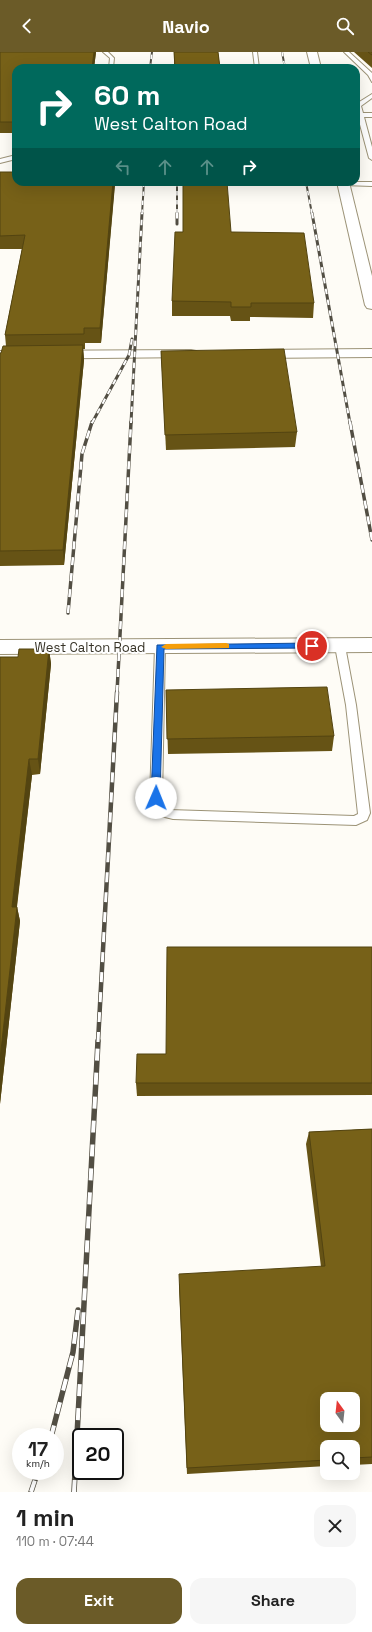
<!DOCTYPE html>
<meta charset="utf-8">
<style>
:root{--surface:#fff;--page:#f6f6f6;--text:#222;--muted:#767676;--accent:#6b5b28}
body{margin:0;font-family:"Space Grotesk",sans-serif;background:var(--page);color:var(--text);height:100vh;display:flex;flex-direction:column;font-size:15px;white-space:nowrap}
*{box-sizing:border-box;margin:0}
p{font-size:13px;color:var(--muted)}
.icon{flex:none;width:22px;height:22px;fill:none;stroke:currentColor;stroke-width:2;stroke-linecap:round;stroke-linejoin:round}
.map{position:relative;height:1440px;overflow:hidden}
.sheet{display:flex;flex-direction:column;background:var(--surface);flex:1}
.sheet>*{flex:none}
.banner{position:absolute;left:12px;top:12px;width:348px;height:122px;border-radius:12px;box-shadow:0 4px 16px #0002;background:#00695c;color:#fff;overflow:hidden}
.needle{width:26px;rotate:345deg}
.controls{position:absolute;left:320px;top:1340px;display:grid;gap:8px}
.controls a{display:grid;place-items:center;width:40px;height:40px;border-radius:8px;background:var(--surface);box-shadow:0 4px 16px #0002;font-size:20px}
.speed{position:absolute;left:12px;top:1376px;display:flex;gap:8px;font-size:20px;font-weight:700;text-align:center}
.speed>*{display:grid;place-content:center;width:52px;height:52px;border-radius:50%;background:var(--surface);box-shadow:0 4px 16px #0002;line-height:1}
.speed small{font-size:10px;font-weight:400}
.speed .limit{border:2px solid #111;border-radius:6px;background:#fff;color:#111}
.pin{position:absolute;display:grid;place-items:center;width:34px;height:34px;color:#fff;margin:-17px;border:2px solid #fff;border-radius:50%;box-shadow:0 1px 4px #0007}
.me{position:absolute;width:44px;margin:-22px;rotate:1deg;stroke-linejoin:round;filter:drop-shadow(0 0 3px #0008)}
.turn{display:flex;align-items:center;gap:14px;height:84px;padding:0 16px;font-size:18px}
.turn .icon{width:52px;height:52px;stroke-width:2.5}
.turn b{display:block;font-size:28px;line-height:34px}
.lanes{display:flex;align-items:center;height:38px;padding:0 16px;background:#0003;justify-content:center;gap:20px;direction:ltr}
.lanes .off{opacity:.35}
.round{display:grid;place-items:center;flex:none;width:42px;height:42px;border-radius:12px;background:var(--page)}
.headline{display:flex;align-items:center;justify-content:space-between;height:68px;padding:0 16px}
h1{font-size:24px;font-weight:700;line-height:30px}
.button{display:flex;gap:8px;margin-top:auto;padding:8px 16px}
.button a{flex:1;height:46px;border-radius:12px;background:var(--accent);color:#fff;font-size:16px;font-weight:700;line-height:46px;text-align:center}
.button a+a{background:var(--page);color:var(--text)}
header{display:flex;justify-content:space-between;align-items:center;height:52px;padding:0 16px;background:var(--accent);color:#fff;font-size:18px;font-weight:700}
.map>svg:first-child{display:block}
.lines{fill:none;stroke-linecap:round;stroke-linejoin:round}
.service-casing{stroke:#9c9377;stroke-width:2}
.minor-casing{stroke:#9c9377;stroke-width:2}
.secondary-casing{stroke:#9c9377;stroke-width:2}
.service{fill:#fff;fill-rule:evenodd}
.minor{fill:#fff;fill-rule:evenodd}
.secondary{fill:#fff;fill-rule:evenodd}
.rail-far4-casing{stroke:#524e43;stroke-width:2}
.rail-far3-casing{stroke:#524e43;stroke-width:3}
.rail-far2-casing{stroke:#524e43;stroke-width:3.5}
.rail-far1-casing{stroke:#524e43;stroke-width:4.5}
.rail-casing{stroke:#524e43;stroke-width:5.5}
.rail-far4{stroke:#fff;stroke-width:1.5;stroke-dasharray:4.5;stroke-linecap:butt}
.rail-far3{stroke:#fff;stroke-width:2;stroke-dasharray:5.5;stroke-linecap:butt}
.rail-far2{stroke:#fff;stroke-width:2.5;stroke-dasharray:8;stroke-linecap:butt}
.rail-far1{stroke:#fff;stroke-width:3;stroke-dasharray:10;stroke-linecap:butt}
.rail{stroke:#fff;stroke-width:4;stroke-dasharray:12;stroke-linecap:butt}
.wall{fill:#665315}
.shaded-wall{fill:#534411}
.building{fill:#776118;stroke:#534411;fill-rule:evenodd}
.route{fill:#1a73e8;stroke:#114b97}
.slow{fill:#f59e0b}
.labels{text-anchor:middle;stroke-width:4;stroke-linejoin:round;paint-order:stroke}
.street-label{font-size:13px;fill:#383428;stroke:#fff}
</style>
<header><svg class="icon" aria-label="back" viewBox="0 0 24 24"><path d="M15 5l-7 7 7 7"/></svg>Navio<svg class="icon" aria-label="search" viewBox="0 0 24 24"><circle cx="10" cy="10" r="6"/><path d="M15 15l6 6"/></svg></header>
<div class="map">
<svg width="372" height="1440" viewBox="0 0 372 1440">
<rect width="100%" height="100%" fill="#fefcf6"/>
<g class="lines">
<!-- service casing -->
<g class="service-casing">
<g id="service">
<polygon points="103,0 108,0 114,6 113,16 109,16 110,6"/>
<polygon points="253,0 257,0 259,16 255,16"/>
<polygon points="344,0 349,0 372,21 372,30 368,23"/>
<polygon points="372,42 372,46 361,54 363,61 372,61 372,65 364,65 372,95 372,108 369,106 358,65 356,65 356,61 358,61 356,52"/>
<polygon points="16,103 16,107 0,111 0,107"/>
<polygon points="341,130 372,130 372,134 343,133"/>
<polygon points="340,591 345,594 356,653 370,761 367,768 356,773 173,767 161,764 150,746 155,595 160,592 165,595 162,746 169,758 354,764 358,762 346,653 335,594"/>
</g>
</g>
<!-- minor casing -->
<g class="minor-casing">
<g id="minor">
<polygon points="372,297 372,305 255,306 250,305 248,302 250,299 255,298"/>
<polygon points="191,298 196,299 198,302 196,305 0,307 0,299"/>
</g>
</g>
<!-- secondary casing -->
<g class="secondary-casing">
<g id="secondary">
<polygon points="307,0 317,0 321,16 311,16"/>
<polygon points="337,130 349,130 372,224 372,257 367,256 365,253"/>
<polygon points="372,586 372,600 0,602 0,588"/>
</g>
</g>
<!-- service -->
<use href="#service" class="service"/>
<!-- minor -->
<use href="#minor" class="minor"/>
<!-- secondary -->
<use href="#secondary" class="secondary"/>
<!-- rail-far4 casing -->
<g class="rail-far4-casing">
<g id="rail-far4">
<polyline points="282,0 285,16"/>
<polyline points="150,16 152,0"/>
<polyline points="177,130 177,162"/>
<polyline points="306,130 312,162"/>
<polyline points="142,162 144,130"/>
</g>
</g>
<!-- rail-far3 casing -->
<g class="rail-far3-casing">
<g id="rail-far3">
<polyline points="177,161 177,172"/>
<polyline points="312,161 350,371"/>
<polyline points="92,371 129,303 132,287"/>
<polyline points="131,371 142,161"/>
</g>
</g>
<!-- rail-far2 casing -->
<g class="rail-far2-casing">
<g id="rail-far2">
<polyline points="350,370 372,488"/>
<polyline points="68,561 82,402 92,370"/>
<polyline points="117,641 131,370"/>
</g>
</g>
<!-- rail-far1 casing -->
<g class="rail-far1-casing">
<polyline id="rail-far1" points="98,990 117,640"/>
</g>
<!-- rail casing -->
<g class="rail-casing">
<g id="rail">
<polyline points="51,1385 73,1300 78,1258"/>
<polyline points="31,1440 38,1419"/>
<polyline points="74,1440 98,989"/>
</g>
</g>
<!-- rail-far4 -->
<use href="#rail-far4" class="rail-far4"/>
<!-- rail-far3 -->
<use href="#rail-far3" class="rail-far3"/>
<!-- rail-far2 -->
<use href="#rail-far2" class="rail-far2"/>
<!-- rail-far1 -->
<use href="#rail-far1" class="rail-far1"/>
<!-- rail -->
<use href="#rail" class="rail"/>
</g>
<!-- wall -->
<g class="wall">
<polygon points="0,0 96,0 94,16 16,16 16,81 0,81"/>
<polygon points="174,0 218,0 220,16 174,16"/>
<polygon points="354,0 372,0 372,16"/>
<polygon points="0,120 16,130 115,130 101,291 85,291 85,297 83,297 84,308 64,513 0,514 0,301 1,301 6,294 5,283 22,197 0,197"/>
<polygon points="183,180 231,180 314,251 313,266 250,265 250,269 231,269 230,264 172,264 172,249"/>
<polygon points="161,299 297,380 295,395 166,398"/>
<polygon points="49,597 51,612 40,722 32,723 17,855 20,869 0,1052 0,605 18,605"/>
<polygon points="166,638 334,684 332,699 168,702"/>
<polygon points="372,895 372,1043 137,1044 136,1031 166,1002"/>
<polygon points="372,1077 372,1412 353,1413 353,1395 327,1395 327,1414 187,1422 179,1232 321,1215 306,1092 309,1080"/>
</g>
<!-- shaded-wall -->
<g class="shaded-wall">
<polygon points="94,0 96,0 94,16 92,16"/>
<polygon points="113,130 115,130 115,133 101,291 100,276"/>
<polygon points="83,293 84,308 64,513 63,498"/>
<polygon points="49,597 51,612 40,722 38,707"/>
<polygon points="29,707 32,723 15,869 12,855"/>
<polygon points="17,855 20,869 0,1052 0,1007"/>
</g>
<!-- building -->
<g class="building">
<polygon points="0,0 94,0 92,16 16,16 16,70 0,70"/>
<polygon points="174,0 218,0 220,16 175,16"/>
<polygon points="368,0 372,0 372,3"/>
<polygon points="0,120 16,120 16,130 113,130 100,276 84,276 84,282 5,283 25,183 0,184"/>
<polygon points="183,130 227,130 231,180 304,181 314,251 251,251 251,255 231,255 231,250 172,249 175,180 183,180"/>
<polygon points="83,293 63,498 0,499 0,301 1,301 3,294"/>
<polygon points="284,297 297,380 165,383 161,299"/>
<polygon points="19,597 49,597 38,707 29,707 12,855 17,855 0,1007 0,605 18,605"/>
<polygon points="327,635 334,684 167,687 166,638"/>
<polygon points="167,895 372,895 372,1031 136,1031 137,1002 166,1002"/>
<path d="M372 1077V1405L353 1406V1395H327V1408L187 1416 179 1222 325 1214 309 1080ZM327 1347H353V1373H327Z"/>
</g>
<!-- route -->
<polygon class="route" points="312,591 316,594 315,596 164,597 160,746 156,750 152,749 151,746 157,593"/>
<!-- slow -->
<polygon class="slow" points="226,591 229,592 229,596 166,597 161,595 166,592"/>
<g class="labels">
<!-- street labels -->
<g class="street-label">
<text x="90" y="600">West Calton Road</text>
</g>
</g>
</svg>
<div class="controls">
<a><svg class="needle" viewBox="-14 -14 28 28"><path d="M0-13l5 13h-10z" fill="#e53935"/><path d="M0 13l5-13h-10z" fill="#767676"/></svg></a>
<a><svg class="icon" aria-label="search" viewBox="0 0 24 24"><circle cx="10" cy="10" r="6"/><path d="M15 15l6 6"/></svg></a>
</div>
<div class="speed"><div>17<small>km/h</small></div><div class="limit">20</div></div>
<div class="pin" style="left:312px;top:594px;background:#d93025"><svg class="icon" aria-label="arrive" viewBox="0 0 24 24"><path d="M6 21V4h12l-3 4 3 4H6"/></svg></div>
<svg class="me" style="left:156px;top:746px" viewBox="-20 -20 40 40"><circle r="19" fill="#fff"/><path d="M0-13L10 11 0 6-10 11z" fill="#1a73e8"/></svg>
<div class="banner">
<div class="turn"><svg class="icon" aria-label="right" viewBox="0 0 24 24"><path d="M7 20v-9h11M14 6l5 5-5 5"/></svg><div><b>60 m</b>West Calton Road</div></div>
<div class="lanes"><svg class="icon off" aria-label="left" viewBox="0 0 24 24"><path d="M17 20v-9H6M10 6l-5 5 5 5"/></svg><svg class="icon off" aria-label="ahead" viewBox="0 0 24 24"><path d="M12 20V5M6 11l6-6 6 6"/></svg><svg class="icon off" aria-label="ahead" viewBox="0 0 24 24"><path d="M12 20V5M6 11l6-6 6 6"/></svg><svg class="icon" aria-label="right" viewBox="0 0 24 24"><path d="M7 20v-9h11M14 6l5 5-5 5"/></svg></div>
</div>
</div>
<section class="sheet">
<div class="headline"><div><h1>1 min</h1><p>110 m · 07:44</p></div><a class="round"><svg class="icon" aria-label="close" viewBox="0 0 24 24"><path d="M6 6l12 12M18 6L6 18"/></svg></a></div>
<div class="button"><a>Exit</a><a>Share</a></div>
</section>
